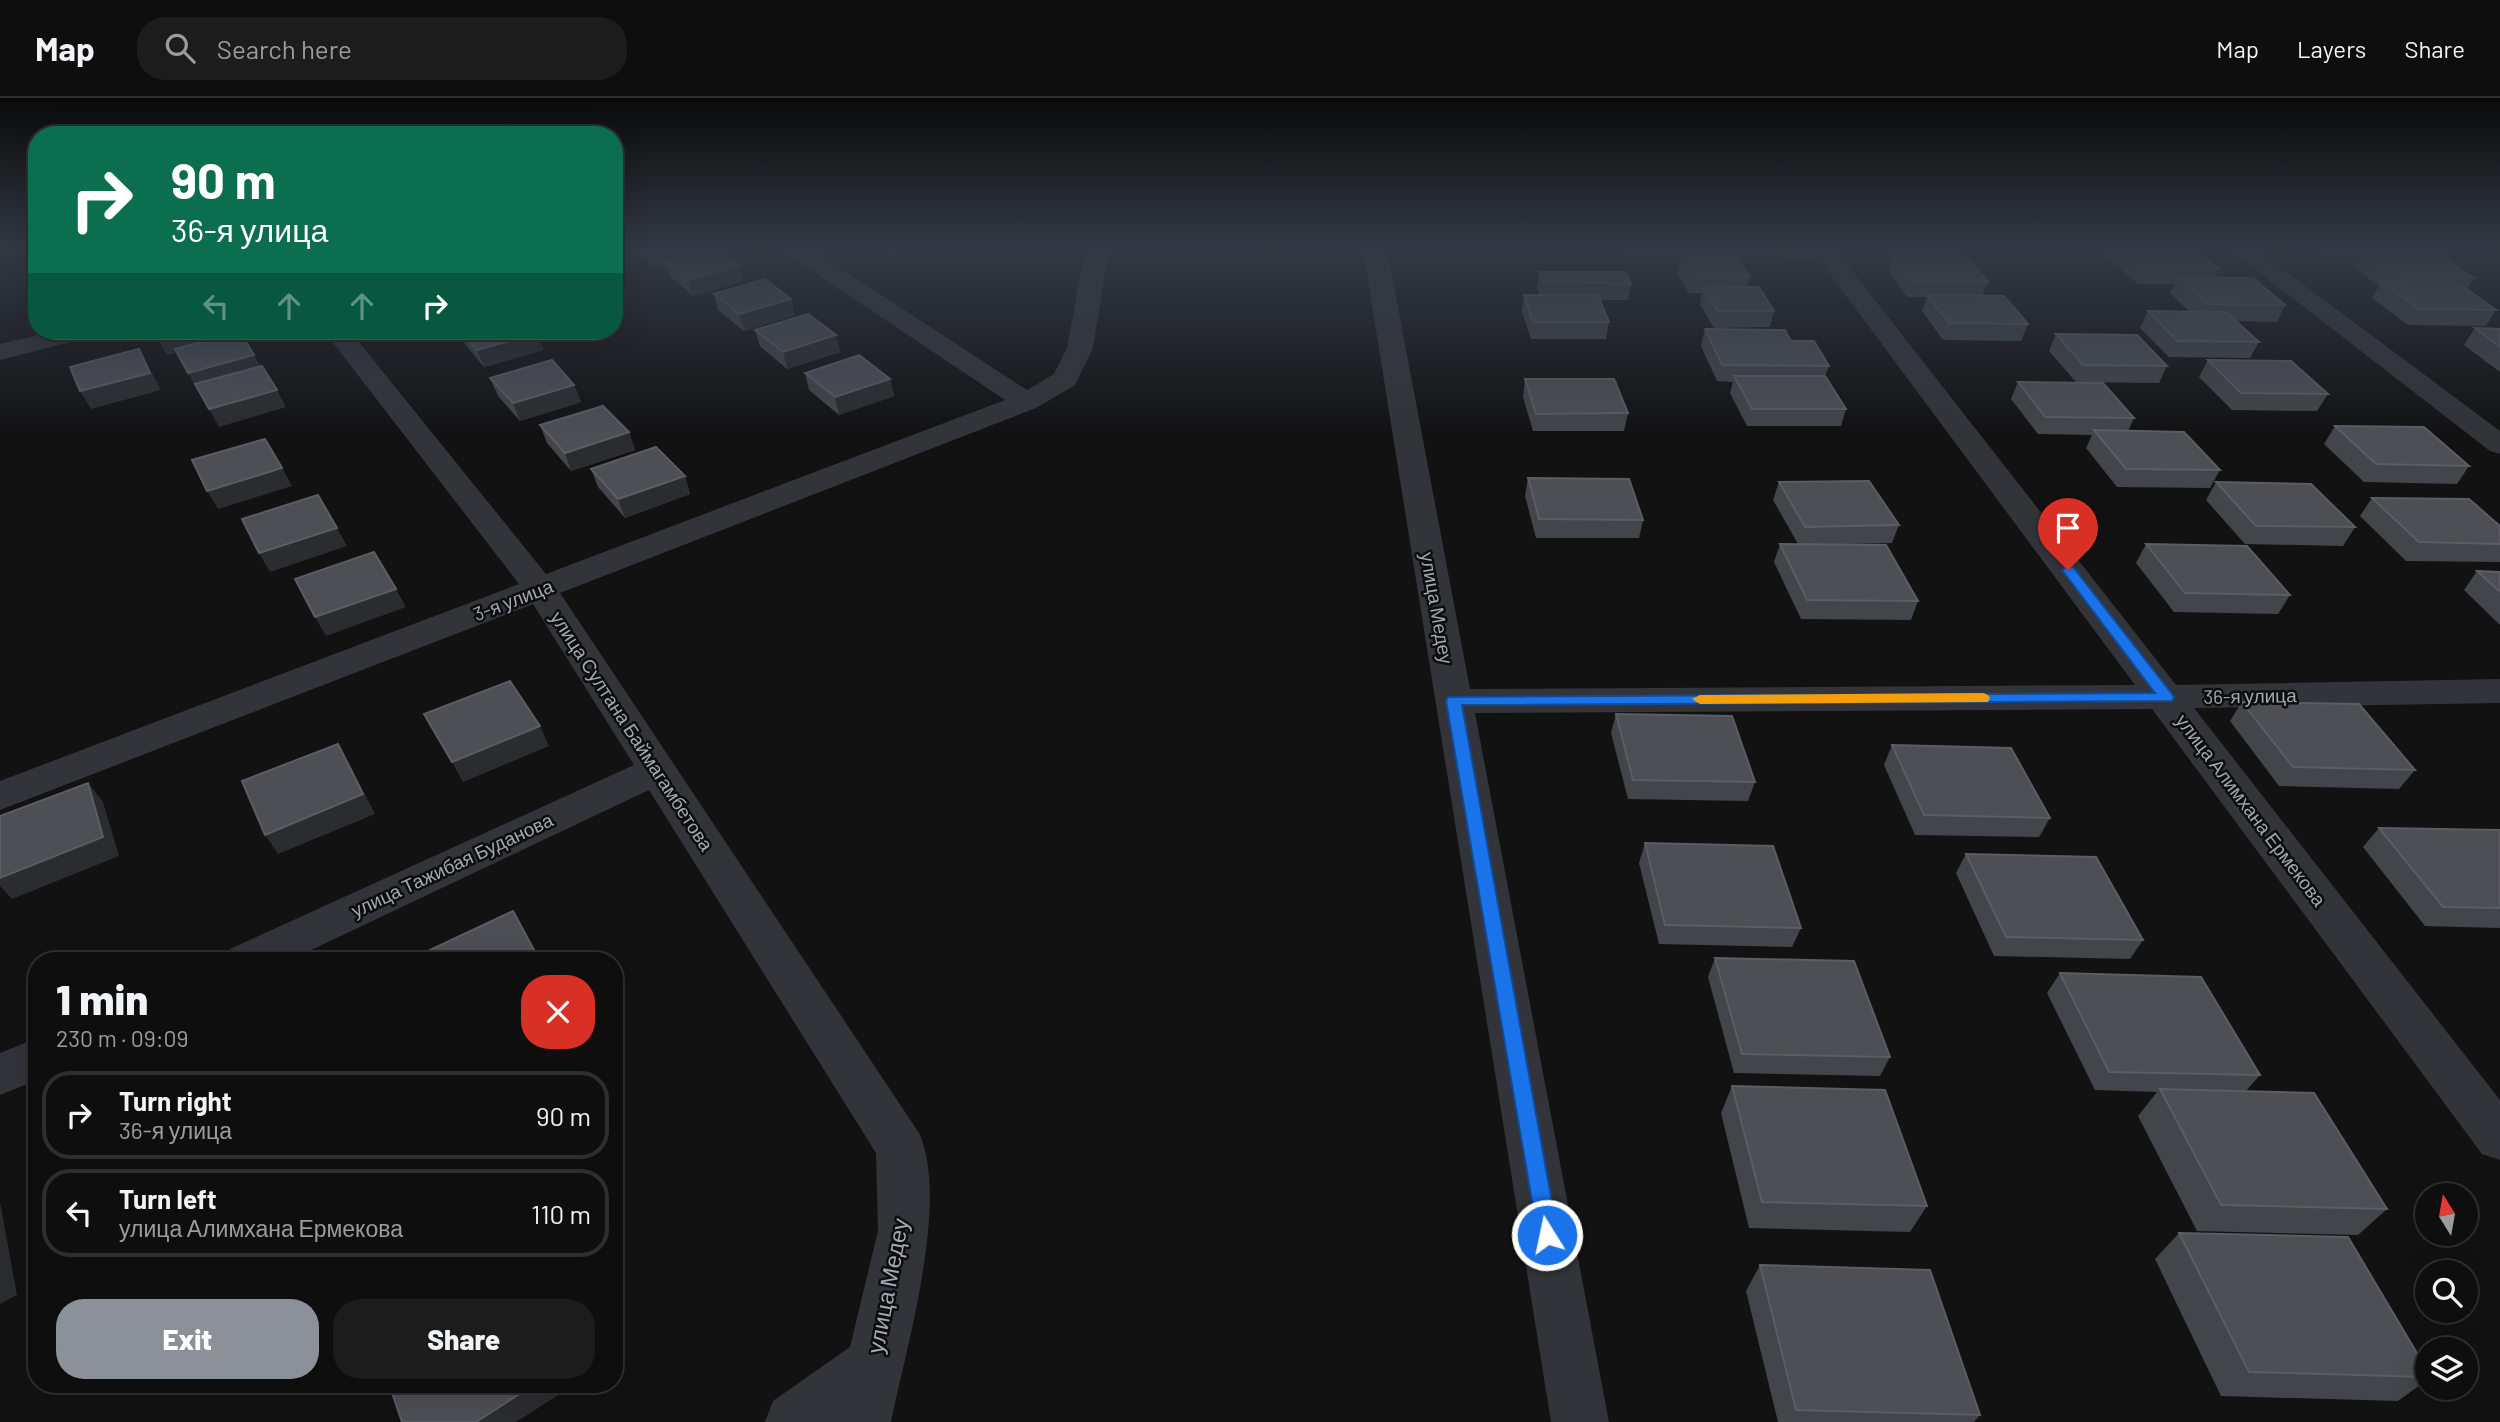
<!DOCTYPE html>
<meta charset="utf-8">
<style>
:root{--surface:#0e0e0e;--page:#1c1c1c;--text:#f1f3f6;--muted:#9b9c9e;--line:#2e2e2e;--accent:#8c9099}
body{margin:0;font-family:Barlow,sans-serif;background:var(--page);color:var(--text);height:100vh;display:flex;flex-direction:column;font-size:26px;white-space:nowrap}
*{box-sizing:border-box;margin:0}
p{font-size:23px;color:var(--muted)}
.icon{flex:none;width:38px;height:38px;fill:none;stroke:currentColor;stroke-width:2;stroke-linecap:round;stroke-linejoin:round}
.map{position:relative;flex:1;overflow:hidden}
.sheet{position:absolute;left:28px;top:854px;width:595px;height:441px;display:flex;flex-direction:column;background:var(--surface);border-radius:28px;box-shadow:0 7px 28px #0002,0 0 0 2px var(--line)}
.sheet>*{flex:none}
.hud{position:absolute;left:28px;top:28px;width:595px;height:214px;border-radius:28px;box-shadow:0 7px 28px #0002,0 0 0 2px var(--line);background:#0b6e4f;color:#fff;overflow:hidden}
.needle{width:46px;rotate:349deg}
.controls{position:absolute;left:2415px;top:1085px;display:grid;gap:14px}
.controls a{display:grid;place-items:center;width:63px;height:63px;border-radius:50%;background:var(--surface);box-shadow:0 7px 28px #0002,0 0 0 2px var(--line);font-size:35px}
.pin{position:absolute;display:grid;place-items:center;width:60px;height:60px;color:#fff;margin:-72px -30px;border-radius:50% 50% 50% 0;rotate:-45deg;box-shadow:0 0 7px #0007}
.pin .icon{rotate:45deg}
.me{position:absolute;width:77px;margin:-38px;rotate:350deg;stroke-linejoin:round;filter:drop-shadow(0 0 5px #0008)}
.turn{display:flex;align-items:center;gap:24px;height:147px;padding:0 28px;font-size:32px}
.turn .icon{width:91px;height:91px;stroke-width:2.5}
.turn b{display:block;font-size:49px;line-height:60px}
.lanes{display:flex;align-items:center;height:66px;padding:0 28px;background:#0003;justify-content:center;gap:35px;direction:ltr}
.lanes .off{opacity:.35}
.round{display:grid;place-items:center;flex:none;width:74px;height:74px;border-radius:28px;background:var(--page)}
.overview{display:flex;align-items:center;justify-content:space-between;height:119px;padding:0 28px}
h1{font-size:42px;font-weight:800;line-height:52px}
.cta{display:flex;gap:14px;margin-top:auto;padding:14px 28px}
.cta a{flex:1;height:80px;border-radius:28px;background:var(--accent);color:#fff;font-size:28px;font-weight:800;line-height:80px;text-align:center}
.cta a+a{background:var(--page);color:var(--text)}
ul{padding:0;list-style:none}
li{display:flex;align-items:center;gap:21px;height:88px;margin:0 14px 10px;padding:0 14px;border:4px solid var(--line);border-radius:28px}
li div{flex:1}
li b{display:block;font-size:26px}
li em{font-style:normal}
header{display:flex;align-items:center;gap:42px;box-sizing:border-box;height:98px;padding:0 35px;background:var(--surface);border-bottom:2px solid var(--line)}
header strong{font-size:33px}
nav{display:flex;gap:38px;margin-inline-start:auto;font-size:24px}
.search{width:490px;height:63px;background:var(--page);display:flex;align-items:center;gap:18px;box-sizing:border-box;padding:0 24px;border-radius:28px;color:var(--muted);font-size:26px}
.map>svg:first-child{display:block}
.lines{fill:none;stroke-linecap:round;stroke-linejoin:round}
.minor{fill:#323439;fill-rule:evenodd}
.wall{fill:#424549}
.shaded-wall{fill:#2b2c2f}
.building{fill:#4d4f55;stroke:#5a5d64;stroke-width:2}
.route{fill:#1a73e8;stroke:#114b97;stroke-width:2}
.slow{fill:#f59e0b}
.labels{text-anchor:middle;stroke-width:5;stroke-linejoin:round;paint-order:stroke}
.street-label{font-size:19px;fill:#a2a9b5;stroke:#0d0d0e}
.near-street-label{font-size:23px;fill:#a2a9b5;stroke:#0d0d0e}
</style>
<header>
<strong>Map</strong>
<div class="search"><svg class="icon" aria-label="search" viewBox="0 0 24 24"><circle cx="10" cy="10" r="6"/><path d="M15 15l6 6"/></svg>Search here</div>
<nav><a>Map</a><a>Layers</a><a>Share</a></nav>
</header>
<div class="map">
<svg width="2500" height="1324" viewBox="0 0 2500 1324">
<rect width="100%" height="100%" fill="#121213"/>
<g class="lines">
<!-- minor -->
<g class="minor">
<path d="M783 151H811L1027 292 1054 276 1067 250 1085 151H1109L1093 250 1075 287 1036 310 560 495 919 1035C950 1103 906 1250 891 1324H765L773 1303 850 1249 878 1133 876 1055 649 692 288 863H224L230 851 634 667 533 506 0 712V683L519 486 324 233H350L546 476 1005 302 787 156Z"/>
<polygon points="1363,151 1387,151 1470,591 2135,587 1818,160 1628,158 1620,156 1616,151 1835,151 2176,587 2500,581 2500,605 2194,610 2500,1002 2500,1062 2482,1056 2152,611 1475,615 1609,1324 1551,1324"/>
<polygon points="2229,151 2256,151 2500,333 2500,356 2490,353"/>
<polygon points="55,233 98,233 94,238 0,262 0,246"/>
<polygon points="37,940 37,982 0,997 0,955"/>
</g>
</g>
<!-- wall -->
<g class="wall">
<polygon points="635,151 704,151 739,167 743,183 693,198 670,178 667,168 657,171 635,153"/>
<polygon points="886,151 955,151 953,155 887,156"/>
<polygon points="1882,151 1959,151 1957,157 1886,156"/>
<polygon points="2098,151 2194,151 2219,171 2215,180 2285,207 2277,224 2236,223 2259,244 2250,260 2169,259 2140,230 2148,213 2190,214 2170,195 2174,186 2138,186"/>
<polygon points="2310,151 2393,151 2391,154 2474,180 2467,191 2496,212 2486,228 2408,227 2372,200 2379,188 2355,170 2362,157 2318,157"/>
<polygon points="1893,157 1988,184 1982,198 2028,226 2021,243 1943,242 1922,213 1927,199 1907,199 1888,173"/>
<polygon points="1681,159 1750,179 1747,190 1774,213 1770,229 1714,230 1700,206 1702,195 1689,195 1677,175"/>
<polygon points="1539,174 1631,186 1628,202 1600,202 1609,224 1606,241 1531,241 1522,214 1524,197 1539,197 1537,190"/>
<polygon points="714,196 791,201 795,217 744,233 718,212"/>
<polygon points="2475,230 2500,231 2500,274 2464,247"/>
<polygon points="1705,231 1791,243 1829,268 1825,278 1846,311 1841,328 1747,328 1730,295 1733,284 1717,283 1701,248"/>
<polygon points="755,232 836,237 840,254 787,271 760,248"/>
<polygon points="459,233 534,233 537,235 543,252 484,269 465,246"/>
<polygon points="2056,236 2167,268 2159,285 2076,284 2049,253"/>
<polygon points="2208,262 2328,296 2317,313 2232,312 2199,279"/>
<polygon points="805,275 890,281 894,298 839,317 809,292"/>
<polygon points="490,280 574,287 581,304 520,323 498,298"/>
<polygon points="1525,281 1628,315 1624,333 1533,333 1523,299"/>
<polygon points="2018,284 2134,320 2128,333 2220,372 2210,390 2117,389 2086,350 2092,337 2038,336 2011,301"/>
<polygon points="540,327 629,334 635,352 571,373 547,345"/>
<polygon points="2335,328 2469,368 2457,386 2364,384 2324,346"/>
<polygon points="591,371 685,378 690,396 625,420 598,389"/>
<polygon points="1528,380 1643,422 1639,440 1536,440 1525,398"/>
<polygon points="1779,384 1899,427 1892,445 1846,446 1918,503 1911,522 1801,521 1774,464 1780,446 1798,446 1773,402"/>
<polygon points="2216,384 2355,429 2343,448 2245,446 2206,402"/>
<polygon points="2372,400 2500,428 2500,464 2406,463 2360,418"/>
<polygon points="2146,446 2290,497 2278,516 2174,514 2136,465"/>
<polygon points="2477,473 2500,474 2500,527 2464,492"/>
<polygon points="2242,604 2415,672 2399,691 2279,688 2230,623"/>
<polygon points="1616,616 1755,684 1748,703 1628,701 1611,635"/>
<polygon points="1892,647 2050,720 2039,739 1915,737 1884,667"/>
<polygon points="2379,730 2500,732 2500,830 2425,828 2363,749"/>
<polygon points="1645,745 1801,830 1792,849 1659,846 1639,765"/>
<polygon points="1966,756 2143,842 2130,861 1994,858 1956,775"/>
<polygon points="1715,860 1890,959 1880,978 1734,975 1708,879"/>
<polygon points="2060,875 2260,977 2246,993 2387,1111 2358,1137 2197,1133 2138,1018 2157,994 2095,992 2047,895"/>
<polygon points="1732,988 1927,1108 1910,1134 1749,1130 1721,1015"/>
<polygon points="2179,1135 2427,1272 2427,1282 2398,1303 2221,1298 2155,1161"/>
<polygon points="1760,1167 1980,1317 1974,1324 1778,1324 1746,1193"/>
</g>
<!-- shaded-wall -->
<g class="shaded-wall">
<polygon points="667,151 704,151 706,157 665,163 667,168 657,171 652,155"/>
<polygon points="739,167 743,183 693,198 688,182"/>
<polygon points="791,201 795,217 744,233 739,216"/>
<polygon points="188,233 226,233 230,241 167,257 157,240"/>
<polygon points="537,235 543,252 484,269 477,252"/>
<polygon points="836,237 840,254 787,271 783,254"/>
<polygon points="139,251 161,292 91,311 80,293"/>
<polygon points="254,257 263,274 197,292 188,275"/>
<polygon points="890,281 894,298 839,317 835,299"/>
<polygon points="574,287 581,304 520,323 513,305"/>
<polygon points="277,292 286,309 219,329 209,311"/>
<polygon points="629,334 635,352 571,373 565,355"/>
<polygon points="282,370 292,388 218,411 207,393"/>
<polygon points="685,378 690,396 625,420 618,401"/>
<polygon points="337,430 347,448 270,474 259,455"/>
<polygon points="396,491 406,509 326,538 315,519"/>
<polygon points="540,628 549,648 463,684 452,664"/>
<polygon points="338,646 349,665 375,716 278,756 265,737"/>
<polygon points="88,685 103,704 119,758 12,801 0,788 0,780"/>
<polygon points="0,1104 17,1197 0,1206"/>
<polygon points="535,1286 560,1286 563,1294 516,1324 476,1324"/>
</g>
<!-- building -->
<g class="building">
<polygon points="647,151 667,151 652,155"/>
<polygon points="708,151 717,151 739,167 688,182 665,163"/>
<polygon points="2123,151 2194,151 2219,171 2145,170"/>
<polygon points="2364,154 2437,155 2474,180 2399,179"/>
<polygon points="1893,157 1966,158 1988,184 1912,183"/>
<polygon points="1681,159 1736,159 1750,179 1693,179"/>
<polygon points="1539,174 1626,174 1631,186 1543,185"/>
<polygon points="2178,179 2253,180 2285,207 2207,206"/>
<polygon points="765,181 791,201 739,216 714,196"/>
<polygon points="2381,183 2457,184 2496,212 2418,211"/>
<polygon points="1759,189 1774,213 1718,213 1703,190"/>
<polygon points="1524,197 1598,197 1609,224 1533,224"/>
<polygon points="1927,197 2004,198 2028,226 1949,225"/>
<polygon points="2148,213 2226,214 2259,244 2177,243"/>
<polygon points="808,216 836,237 783,254 755,232"/>
<polygon points="2475,230 2500,231 2500,249"/>
<polygon points="1705,231 1785,232 1791,243 1814,243 1829,268 1722,267"/>
<polygon points="153,233 188,233 157,240"/>
<polygon points="460,233 534,233 537,235 477,252"/>
<polygon points="240,234 254,257 188,275 175,251"/>
<polygon points="2056,236 2137,237 2167,268 2083,267"/>
<polygon points="139,251 150,275 80,293 70,269"/>
<polygon points="859,257 890,281 835,299 805,275"/>
<polygon points="552,262 574,287 513,305 490,280"/>
<polygon points="2208,262 2291,263 2328,296 2241,295"/>
<polygon points="262,268 277,292 209,311 195,286"/>
<polygon points="1734,278 1825,278 1846,311 1752,311"/>
<polygon points="1525,281 1614,281 1628,315 1536,316"/>
<polygon points="2018,284 2103,285 2134,320 2045,319"/>
<polygon points="603,308 629,334 565,355 540,327"/>
<polygon points="2335,328 2424,329 2469,368 2376,366"/>
<polygon points="2094,332 2184,334 2220,372 2126,371"/>
<polygon points="265,341 282,370 207,393 192,362"/>
<polygon points="656,349 685,378 618,401 591,371"/>
<polygon points="1528,380 1629,381 1643,422 1539,421"/>
<polygon points="1869,383 1899,427 1805,429 1779,384"/>
<polygon points="2216,384 2311,386 2355,429 2256,428"/>
<polygon points="318,397 337,430 259,455 242,421"/>
<polygon points="2372,400 2469,401 2500,428 2500,446 2419,444"/>
<polygon points="1780,446 1886,447 1918,503 1807,502"/>
<polygon points="2146,446 2247,448 2290,497 2185,495"/>
<polygon points="374,454 396,491 315,519 295,481"/>
<polygon points="2477,473 2500,474 2500,494"/>
<polygon points="510,583 540,628 452,664 424,616"/>
<polygon points="2242,604 2359,606 2415,672 2293,669"/>
<polygon points="1616,616 1732,618 1755,684 1633,682"/>
<polygon points="338,646 363,696 265,737 242,683"/>
<polygon points="1892,647 2011,650 2050,720 1924,717"/>
<polygon points="88,685 103,739 0,780 0,718"/>
<polygon points="2379,730 2500,732 2500,810 2443,809"/>
<polygon points="1645,745 1773,748 1801,830 1665,827"/>
<polygon points="1966,756 2096,759 2143,842 2006,839"/>
<polygon points="513,813 540,863 411,863 411,861"/>
<polygon points="1715,860 1854,863 1890,959 1742,956"/>
<polygon points="2060,875 2201,879 2260,977 2109,974"/>
<polygon points="1732,988 1885,992 1927,1108 1762,1104"/>
<polygon points="2160,991 2314,995 2387,1111 2221,1107"/>
<polygon points="2179,1135 2348,1139 2427,1272 2427,1279 2249,1274"/>
<polygon points="1760,1167 1930,1172 1980,1317 1796,1312"/>
<polygon points="389,1286 535,1286 476,1324 402,1324"/>
</g>
<!-- sky -->
<linearGradient id="sky" x2="0" y2="1"><stop stop-color="#0a0a0a"/><stop offset="0.45" stop-color="#333944"/><stop offset="1" stop-color="#333944" stop-opacity="0"/></linearGradient>
<rect width="2500" height="336" fill="url(#sky)"/>
<!-- route -->
<polygon class="route" points="2068,468 2073,469 2172,596 2174,599 2172,603 1462,607 1558,1137 1555,1144 1547,1147 1539,1144 1446,603 1448,599 2155,595 2062,472"/>
<!-- slow -->
<polygon class="slow" points="1983,595 1988,597 1990,600 1988,604 1700,606 1692,601 1700,597"/>
<g class="labels">
<!-- street labels -->
<g class="street-label">
<text transform="translate(513 502) rotate(-21)" y="7">3-я улица</text>
<text transform="translate(1437 510) rotate(80)" y="7">улица Медеу</text>
<text transform="translate(2250 598) rotate(-1)" y="7">36-я улица</text>
<text transform="translate(632 633) rotate(57)" y="7">улица Султана Баймагамбетова</text>
<text transform="translate(2251 712) rotate(53)" y="7">улица Алимхана Ермекова</text>
<text transform="translate(452 767) rotate(-25)" y="7">улица Тажибая Буданова</text>
</g>
<!-- near-street labels -->
<g class="near-street-label">
<text transform="translate(888 1188) rotate(-79)" y="8">улица Медеу</text>
</g>
</g>
</svg>
<div class="controls">
<a><svg class="needle" viewBox="-14 -14 28 28"><path d="M0-13l5 13h-10z" fill="#e53935"/><path d="M0 13l5-13h-10z" fill="#9b9c9e"/></svg></a>
<a><svg class="icon" aria-label="search" viewBox="0 0 24 24"><circle cx="10" cy="10" r="6"/><path d="M15 15l6 6"/></svg></a>
<a><svg class="icon" aria-label="layers" viewBox="0 0 24 24"><path d="M12 4l9 5-9 5-9-5zM3 14l9 5 9-5"/></svg></a>
</div>
<div class="pin" style="left:2068px;top:472px;background:#d93025"><svg class="icon" aria-label="arrive" viewBox="0 0 24 24"><path d="M6 21V4h12l-3 4 3 4H6"/></svg></div>
<svg class="me" style="left:1547px;top:1137px" viewBox="-20 -20 40 40"><circle r="17" fill="#1a73e8" stroke="#fff" stroke-width="3"/><path d="M0-11L8 9 0 5-8 9z" fill="#fff"/></svg>
<div class="hud">
<div class="turn"><svg class="icon" aria-label="right" viewBox="0 0 24 24"><path d="M7 20v-9h11M14 6l5 5-5 5"/></svg><div><b>90 m</b>36-я улица</div></div>
<div class="lanes"><svg class="icon off" aria-label="left" viewBox="0 0 24 24"><path d="M17 20v-9H6M10 6l-5 5 5 5"/></svg><svg class="icon off" aria-label="ahead" viewBox="0 0 24 24"><path d="M12 20V5M6 11l6-6 6 6"/></svg><svg class="icon off" aria-label="ahead" viewBox="0 0 24 24"><path d="M12 20V5M6 11l6-6 6 6"/></svg><svg class="icon" aria-label="right" viewBox="0 0 24 24"><path d="M7 20v-9h11M14 6l5 5-5 5"/></svg></div>
</div>
<section class="sheet">
<div class="overview"><div><h1>1 min</h1><p>230 m · 09:09</p></div><a class="round" style="background:#d93025;color:#fff"><svg class="icon" aria-label="close" viewBox="0 0 24 24"><path d="M6 6l12 12M18 6L6 18"/></svg></a></div>
<ul>
<li><svg class="icon" aria-label="right" viewBox="0 0 24 24"><path d="M7 20v-9h11M14 6l5 5-5 5"/></svg><div><b>Turn right</b><p>36-я улица</p></div><em>90 m</em></li>
<li><svg class="icon" aria-label="left" viewBox="0 0 24 24"><path d="M17 20v-9H6M10 6l-5 5 5 5"/></svg><div><b>Turn left</b><p>улица Алимхана Ермекова</p></div><em>110 m</em></li>
</ul>
<div class="cta"><a>Exit</a><a>Share</a></div>
</section>
</div>
